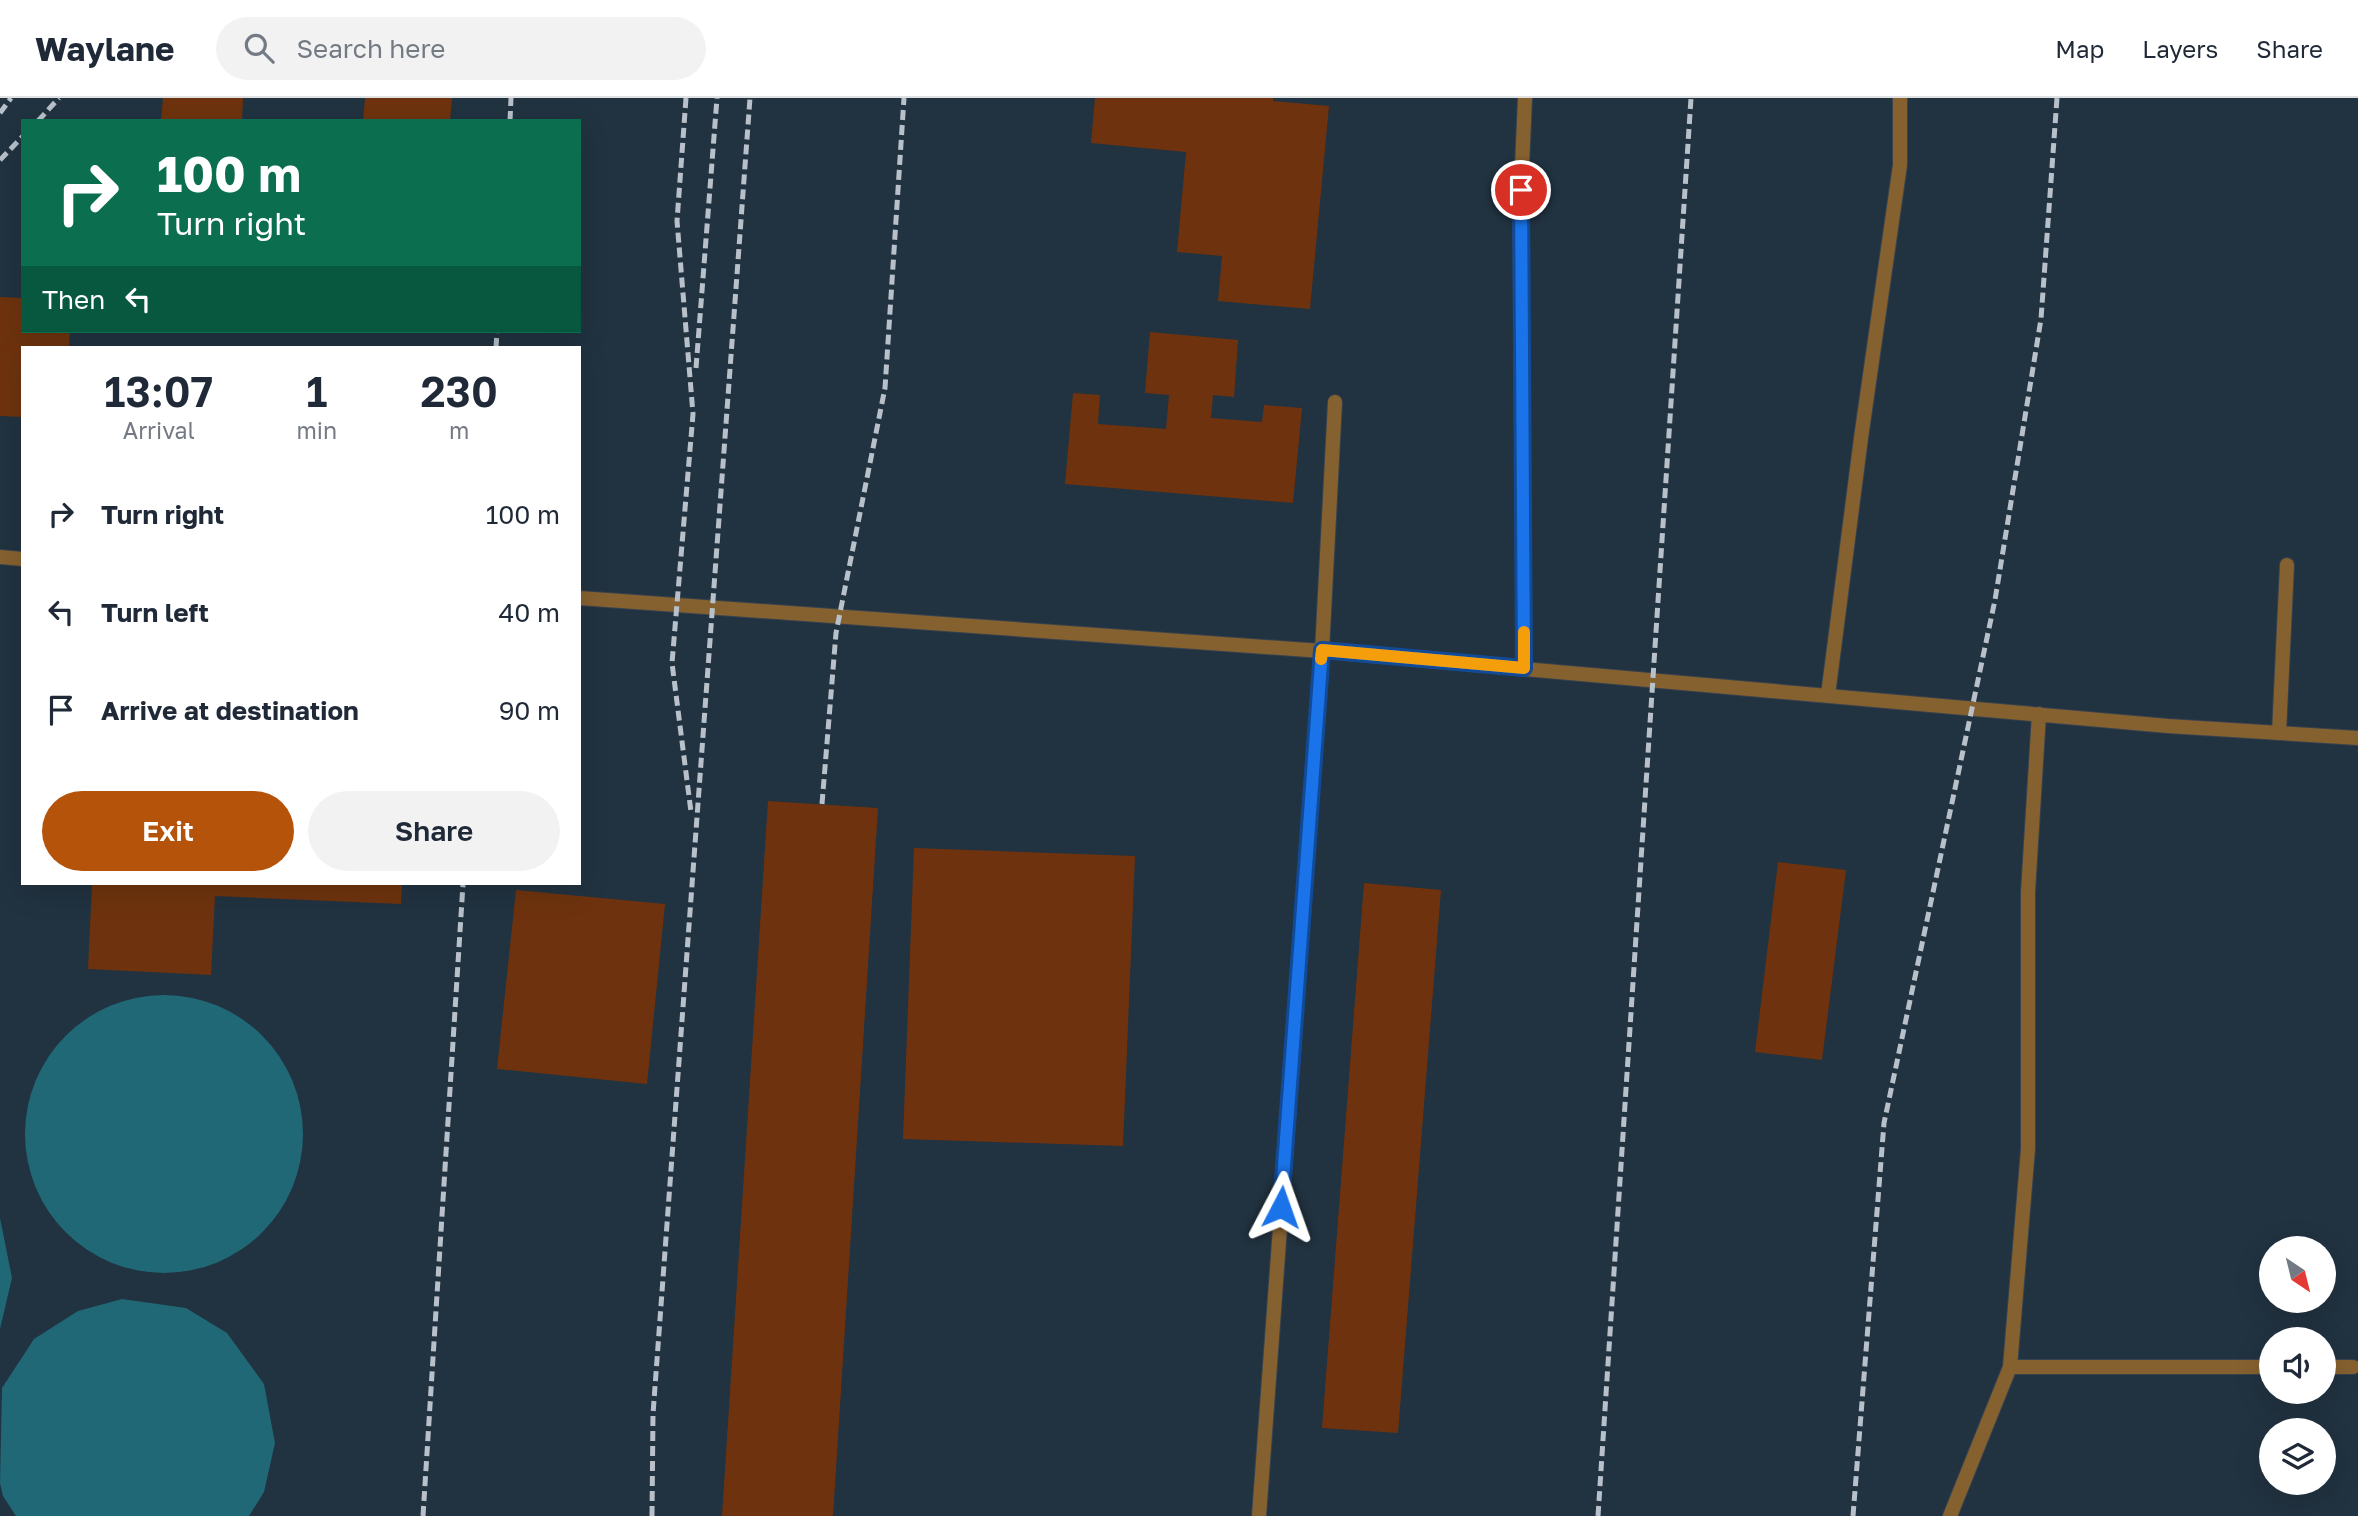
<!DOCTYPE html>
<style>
:root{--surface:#fff;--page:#f2f2f3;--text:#1f2937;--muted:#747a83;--line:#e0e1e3;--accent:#b45309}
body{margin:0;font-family:"Golos Text",sans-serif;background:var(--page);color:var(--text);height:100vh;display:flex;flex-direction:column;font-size:26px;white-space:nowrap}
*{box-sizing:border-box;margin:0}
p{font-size:23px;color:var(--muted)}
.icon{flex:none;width:38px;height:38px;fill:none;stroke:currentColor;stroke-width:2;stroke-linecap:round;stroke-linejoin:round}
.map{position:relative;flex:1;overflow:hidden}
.drawer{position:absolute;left:21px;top:248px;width:560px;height:539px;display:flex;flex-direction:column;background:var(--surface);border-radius:0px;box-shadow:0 7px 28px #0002}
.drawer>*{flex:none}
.top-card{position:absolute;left:21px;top:21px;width:560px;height:214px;border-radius:0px;box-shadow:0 7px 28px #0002;background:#0b6e4f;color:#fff;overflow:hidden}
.needle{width:46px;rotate:145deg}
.buttons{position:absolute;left:2259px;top:1138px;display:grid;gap:14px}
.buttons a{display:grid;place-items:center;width:77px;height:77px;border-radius:50%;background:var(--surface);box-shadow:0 7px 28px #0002;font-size:35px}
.pin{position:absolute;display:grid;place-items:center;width:60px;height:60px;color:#fff;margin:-30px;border:4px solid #fff;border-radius:50%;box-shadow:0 2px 7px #0007}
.me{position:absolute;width:77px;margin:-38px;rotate:4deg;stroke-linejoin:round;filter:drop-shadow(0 0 5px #0008)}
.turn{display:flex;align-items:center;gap:24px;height:147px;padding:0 21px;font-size:32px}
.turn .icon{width:91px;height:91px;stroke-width:2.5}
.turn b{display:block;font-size:49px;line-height:60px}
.then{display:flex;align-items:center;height:66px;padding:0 21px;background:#0003;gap:14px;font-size:26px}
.eta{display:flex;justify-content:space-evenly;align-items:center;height:119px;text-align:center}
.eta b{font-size:42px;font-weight:600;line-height:49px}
.action{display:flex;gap:14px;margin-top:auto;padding:14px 21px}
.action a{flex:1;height:80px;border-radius:42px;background:var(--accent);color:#fff;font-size:28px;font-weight:600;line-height:80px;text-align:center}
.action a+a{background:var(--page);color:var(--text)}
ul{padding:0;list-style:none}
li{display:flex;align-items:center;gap:21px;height:98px;padding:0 21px}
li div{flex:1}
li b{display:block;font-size:26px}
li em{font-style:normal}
header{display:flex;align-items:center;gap:42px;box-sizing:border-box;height:98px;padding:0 35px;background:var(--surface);border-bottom:2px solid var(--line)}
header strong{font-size:33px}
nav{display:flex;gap:38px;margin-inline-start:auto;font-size:24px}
.search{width:490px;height:63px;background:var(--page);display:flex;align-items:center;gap:18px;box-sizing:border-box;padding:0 24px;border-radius:38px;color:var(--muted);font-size:26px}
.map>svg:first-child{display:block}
.built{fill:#213240;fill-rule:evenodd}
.water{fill:#206875}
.building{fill:#6e330e}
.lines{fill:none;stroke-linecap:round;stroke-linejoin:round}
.service-casing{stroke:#37424d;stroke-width:16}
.minor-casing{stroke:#37424d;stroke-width:16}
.service{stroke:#866130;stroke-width:14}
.minor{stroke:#866130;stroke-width:14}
.rail{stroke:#b8c1c9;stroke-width:5;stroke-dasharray:10 5;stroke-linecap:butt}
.route-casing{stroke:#114b97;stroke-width:18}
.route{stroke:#1a73e8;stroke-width:12}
.slow{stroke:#f59e0b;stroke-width:12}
</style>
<header>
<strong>Waylane</strong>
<div class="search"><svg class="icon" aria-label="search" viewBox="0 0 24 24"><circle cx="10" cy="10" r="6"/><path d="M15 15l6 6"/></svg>Search here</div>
<nav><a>Map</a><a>Layers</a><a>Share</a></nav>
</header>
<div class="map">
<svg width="2358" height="1418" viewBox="0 0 2358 1418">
<rect width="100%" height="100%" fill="#192530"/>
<!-- built -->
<path class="built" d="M0 0H2358V1418H0ZM23 23H579V233H23ZM23 250H579V786H23ZM2272 1150H2324V1202H2272ZM2272 1241H2324V1293H2272ZM2272 1332H2324V1384H2272Z"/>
<!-- water -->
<g class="water">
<circle cx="164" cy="1036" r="139"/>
<polygon points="0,1120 12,1180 0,1231"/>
<polygon points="122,1201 186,1210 227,1235 264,1286 275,1345 264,1394 249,1418 16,1418 3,1398 0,1385 2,1290 34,1241 78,1213"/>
</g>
<!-- building -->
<g class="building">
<polygon points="163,0 243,0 242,23 161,23"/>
<polygon points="365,0 452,0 450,23 363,23"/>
<polygon points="1095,0 1273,0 1273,3 1329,8 1310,211 1218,203 1222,158 1177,154 1186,54 1091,45"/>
<polygon points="0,199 23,200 23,233 70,233 69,250 23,250 23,319 0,318"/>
<polygon points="1150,234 1238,242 1234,299 1213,297 1211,320 1262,324 1264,307 1302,310 1293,405 1065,386 1073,295 1100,297 1098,326 1166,331 1169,297 1145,295"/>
<polygon points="768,703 878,710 833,1418 722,1418"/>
<polygon points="914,750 1135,758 1123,1048 903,1041"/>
<polygon points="1778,764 1846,772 1822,962 1755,954"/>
<polygon points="1364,785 1441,792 1398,1335 1322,1330"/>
<polygon points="92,786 402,786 401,806 215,798 211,877 88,871"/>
<polygon points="516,792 665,806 647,986 497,971"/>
</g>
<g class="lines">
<!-- service casing -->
<g class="service-casing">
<g id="service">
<polyline points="0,459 23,461"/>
<polyline points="579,500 1322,553 2168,628 2358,640"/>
<polyline points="1828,597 1861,340 1900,67 1900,0"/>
<polyline points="2279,635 2287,467"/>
<polyline points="1259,1418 1322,553 1335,304"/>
</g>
</g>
<!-- minor casing -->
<g class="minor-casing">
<g id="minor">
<polyline points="1524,570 1520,114 1525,0"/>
<polyline points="2010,1269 2272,1269"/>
<polyline points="2324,1269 2353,1269"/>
<polyline points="1950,1418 2010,1269 2028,1051 2028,794 2039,616"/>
</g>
</g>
<!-- service -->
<use href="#service" class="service"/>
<!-- minor -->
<use href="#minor" class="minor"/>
<!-- rail -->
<g class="rail">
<polyline points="686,0 677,123 693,316 672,565 691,714"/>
<polyline points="0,15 11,0"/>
<polyline points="38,23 59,0"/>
<polyline points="510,23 511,0"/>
<polyline points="0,62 23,38"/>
<polyline points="496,250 497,233"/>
<polyline points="696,270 717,0"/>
<polyline points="822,706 836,535 885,290 904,0"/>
<polyline points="423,1418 463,786"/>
<polyline points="652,1418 653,1316 750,0"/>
<polyline points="1598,1418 1691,0"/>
<polyline points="1853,1418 1884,1025 1995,502 2041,221 2057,0"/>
</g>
</g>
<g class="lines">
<!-- route casing -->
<g class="route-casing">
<polyline id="route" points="1281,1109 1322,552 1524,570 1521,92"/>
</g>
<!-- route -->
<use href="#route" class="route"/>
<!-- slow -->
<polyline class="slow" points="1321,561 1322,552 1524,570 1524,534"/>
</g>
</svg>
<div class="buttons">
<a><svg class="needle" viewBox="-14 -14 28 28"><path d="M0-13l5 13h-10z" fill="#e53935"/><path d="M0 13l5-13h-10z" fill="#747a83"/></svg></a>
<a><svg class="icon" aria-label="sound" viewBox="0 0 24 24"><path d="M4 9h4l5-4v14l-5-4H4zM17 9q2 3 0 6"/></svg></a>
<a><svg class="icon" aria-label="layers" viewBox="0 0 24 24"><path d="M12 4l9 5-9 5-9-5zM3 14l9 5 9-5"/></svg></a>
</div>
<div class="pin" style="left:1521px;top:92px;background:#d93025"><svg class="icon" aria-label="arrive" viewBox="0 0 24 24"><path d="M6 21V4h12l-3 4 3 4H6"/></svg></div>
<svg class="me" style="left:1281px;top:1109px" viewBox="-20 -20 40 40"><path d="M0-17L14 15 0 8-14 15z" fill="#1a73e8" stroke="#fff" stroke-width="4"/></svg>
<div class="top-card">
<div class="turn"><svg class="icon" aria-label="right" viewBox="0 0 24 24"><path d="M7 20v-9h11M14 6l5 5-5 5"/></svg><div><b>100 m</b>Turn right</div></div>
<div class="then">Then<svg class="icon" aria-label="left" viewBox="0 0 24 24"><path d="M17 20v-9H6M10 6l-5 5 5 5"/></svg></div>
</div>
<section class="drawer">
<div class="eta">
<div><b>13:07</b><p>Arrival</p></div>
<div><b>1</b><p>min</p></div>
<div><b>230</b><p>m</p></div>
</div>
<ul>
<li><svg class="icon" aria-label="right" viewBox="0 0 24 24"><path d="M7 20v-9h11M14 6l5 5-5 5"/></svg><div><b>Turn right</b></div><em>100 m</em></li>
<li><svg class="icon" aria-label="left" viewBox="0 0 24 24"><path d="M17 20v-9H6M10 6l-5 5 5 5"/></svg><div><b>Turn left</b></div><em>40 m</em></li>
<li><svg class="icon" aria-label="arrive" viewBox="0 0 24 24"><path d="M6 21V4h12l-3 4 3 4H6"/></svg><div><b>Arrive at destination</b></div><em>90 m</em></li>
</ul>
<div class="action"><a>Exit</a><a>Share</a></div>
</section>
</div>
